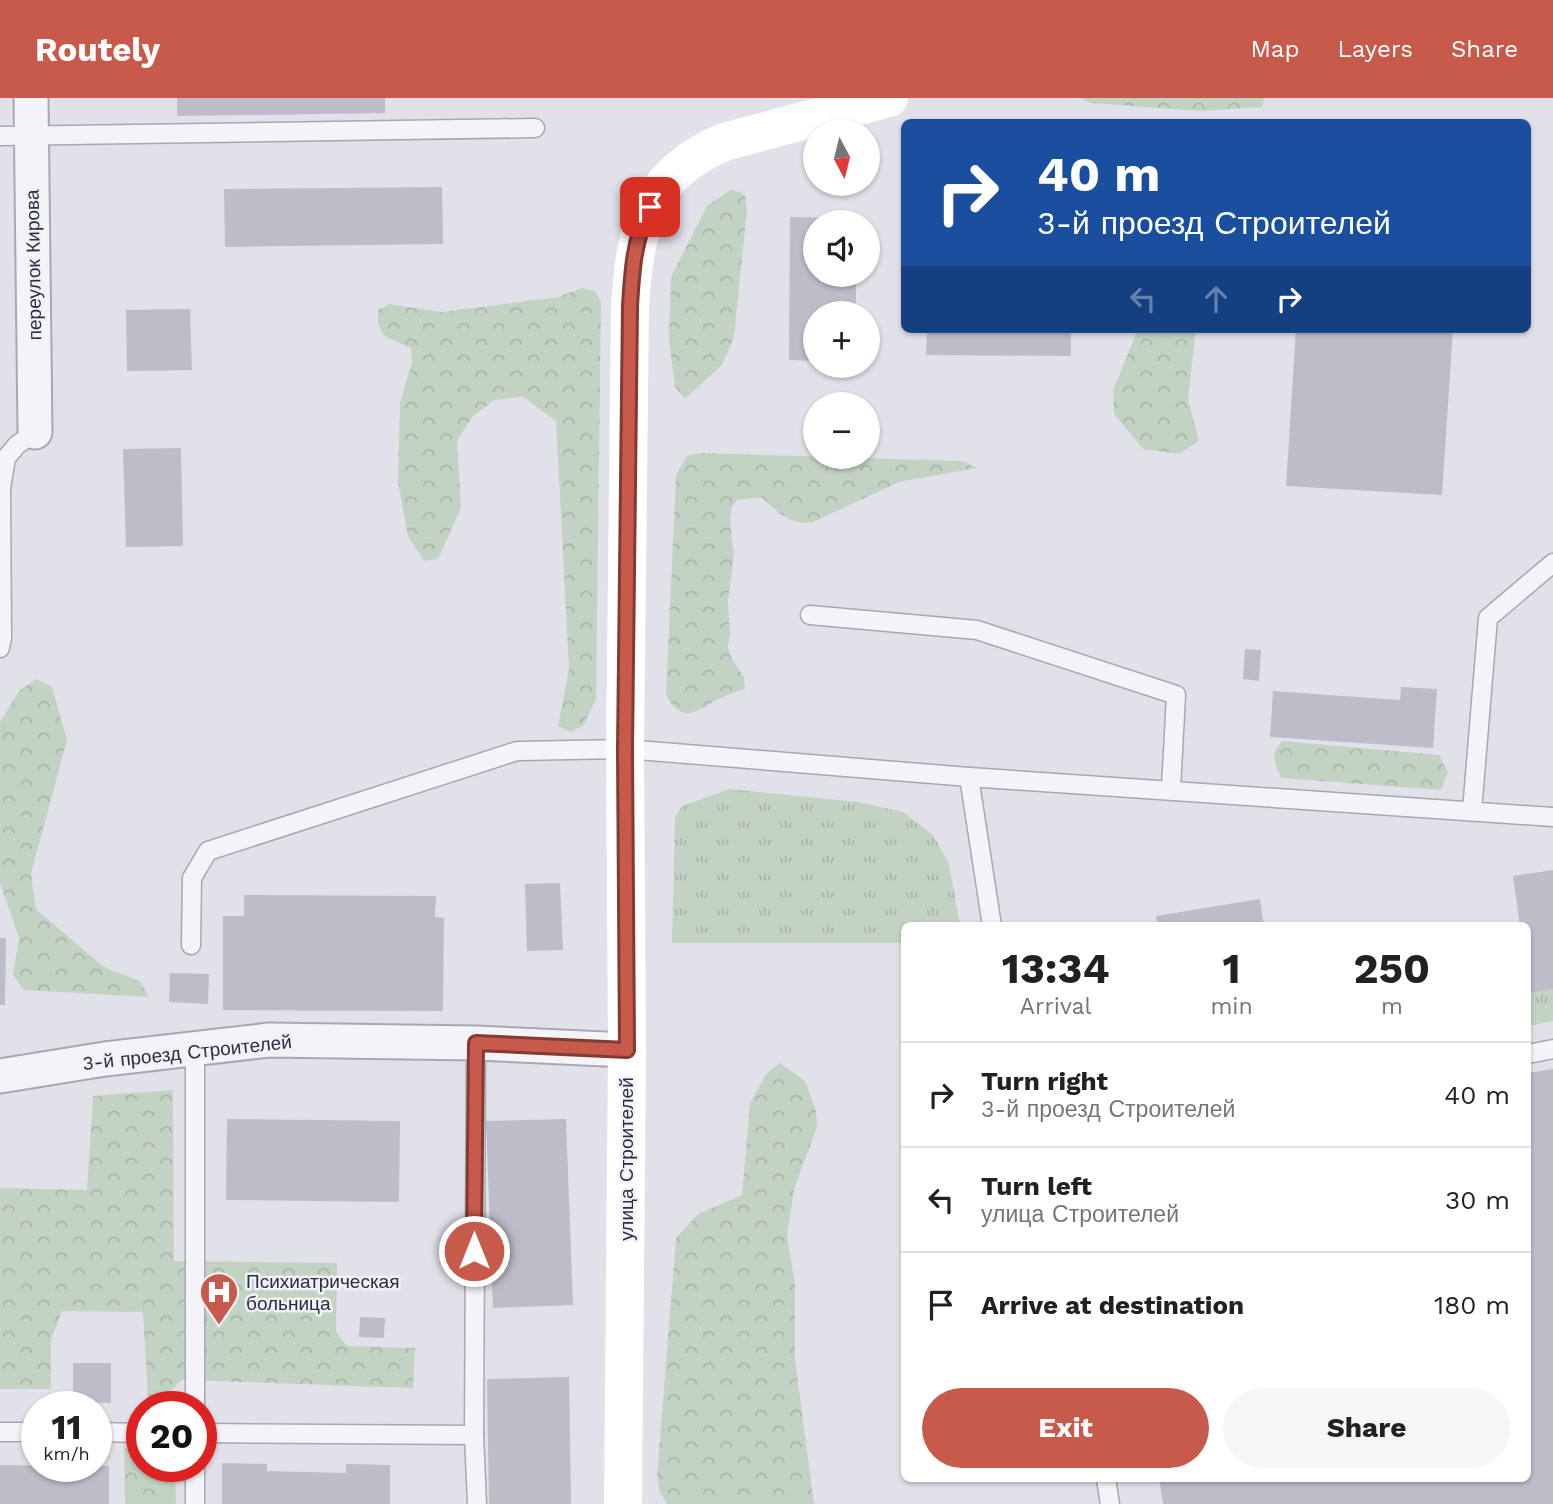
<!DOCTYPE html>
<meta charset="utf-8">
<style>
:root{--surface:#fff;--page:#f6f6f6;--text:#202124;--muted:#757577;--line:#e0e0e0;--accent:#c85a4c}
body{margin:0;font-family:"Work Sans",sans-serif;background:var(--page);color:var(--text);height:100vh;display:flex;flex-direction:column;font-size:26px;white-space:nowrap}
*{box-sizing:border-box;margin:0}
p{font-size:23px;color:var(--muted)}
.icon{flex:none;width:38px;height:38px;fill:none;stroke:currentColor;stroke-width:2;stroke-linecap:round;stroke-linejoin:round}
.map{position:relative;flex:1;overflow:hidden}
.side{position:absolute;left:901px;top:824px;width:630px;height:560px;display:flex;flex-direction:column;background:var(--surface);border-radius:10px;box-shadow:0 2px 5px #0004}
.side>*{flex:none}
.guide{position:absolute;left:901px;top:21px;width:630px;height:214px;border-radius:10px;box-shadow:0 2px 5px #0004;background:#1a4fa0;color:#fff;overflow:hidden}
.needle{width:46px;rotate:173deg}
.tools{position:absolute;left:803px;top:21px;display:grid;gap:14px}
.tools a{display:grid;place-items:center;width:77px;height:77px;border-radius:50%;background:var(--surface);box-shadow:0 2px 5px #0004;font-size:35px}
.speed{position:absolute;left:21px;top:1293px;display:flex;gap:14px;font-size:35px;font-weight:700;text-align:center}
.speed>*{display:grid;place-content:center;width:91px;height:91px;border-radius:50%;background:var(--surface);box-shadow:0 2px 5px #0004;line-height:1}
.speed small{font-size:18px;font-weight:400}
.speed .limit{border:10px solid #d22;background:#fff;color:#111}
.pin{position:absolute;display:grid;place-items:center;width:60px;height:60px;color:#fff;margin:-30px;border-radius:14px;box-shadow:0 4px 10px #0006}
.me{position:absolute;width:77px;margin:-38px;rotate:0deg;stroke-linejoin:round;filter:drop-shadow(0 0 5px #0008)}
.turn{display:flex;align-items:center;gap:24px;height:147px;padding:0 21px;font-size:32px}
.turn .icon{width:91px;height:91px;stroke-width:2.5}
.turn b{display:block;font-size:49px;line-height:60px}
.lanes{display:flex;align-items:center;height:66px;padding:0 21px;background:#0003;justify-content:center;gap:35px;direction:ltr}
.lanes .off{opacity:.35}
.eta{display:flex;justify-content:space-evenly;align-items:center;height:119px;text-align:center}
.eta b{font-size:42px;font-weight:700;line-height:49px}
.cta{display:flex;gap:14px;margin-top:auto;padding:14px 21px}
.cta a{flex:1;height:80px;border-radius:42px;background:var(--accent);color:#fff;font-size:28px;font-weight:700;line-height:80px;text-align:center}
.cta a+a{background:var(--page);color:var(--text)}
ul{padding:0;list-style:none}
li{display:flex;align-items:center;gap:21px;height:105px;padding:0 21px;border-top:2px solid var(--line)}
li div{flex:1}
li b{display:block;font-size:26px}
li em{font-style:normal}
header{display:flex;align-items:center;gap:42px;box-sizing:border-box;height:98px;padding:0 35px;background:var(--accent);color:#fff}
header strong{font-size:33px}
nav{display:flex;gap:38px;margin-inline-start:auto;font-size:24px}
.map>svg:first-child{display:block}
.grass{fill:url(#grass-tufts)}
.forest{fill:url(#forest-crowns)}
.building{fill:#bcbdc9}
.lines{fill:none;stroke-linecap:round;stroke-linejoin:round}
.service-casing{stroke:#a6a8b3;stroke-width:21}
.minor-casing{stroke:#a6a8b3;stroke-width:37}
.service{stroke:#f4f4f8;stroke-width:18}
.minor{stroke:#f4f4f8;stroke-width:33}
.secondary{stroke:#fff;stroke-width:38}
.route-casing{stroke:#823a31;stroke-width:18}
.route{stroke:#c85a4c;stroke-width:12}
.labels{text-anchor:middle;stroke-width:5;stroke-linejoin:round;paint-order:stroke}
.street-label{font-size:19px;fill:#2a2c40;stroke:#f1f2f7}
.poi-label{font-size:19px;fill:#2a2c40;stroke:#f1f2f7;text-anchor:start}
</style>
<header>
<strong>Routely</strong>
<nav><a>Map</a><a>Layers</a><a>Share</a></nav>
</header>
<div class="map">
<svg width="1553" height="1406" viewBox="0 0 1553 1406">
<defs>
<pattern id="grass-tufts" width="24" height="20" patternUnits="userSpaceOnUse" patternTransform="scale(1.75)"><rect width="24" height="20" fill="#c3d3c3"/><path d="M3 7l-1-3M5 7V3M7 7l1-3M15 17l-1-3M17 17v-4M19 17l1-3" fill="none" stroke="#a8b5a9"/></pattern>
<pattern id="forest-crowns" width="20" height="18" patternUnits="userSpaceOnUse" patternTransform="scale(1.75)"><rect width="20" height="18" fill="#c3d3c3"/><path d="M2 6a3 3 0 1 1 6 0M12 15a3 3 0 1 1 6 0" fill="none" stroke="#a8b5a9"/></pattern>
</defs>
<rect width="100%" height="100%" fill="#e1e2e9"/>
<!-- grass -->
<g class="grass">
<polygon points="729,691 858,704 903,714 933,737 949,765 960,828 905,828 905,845 672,845 675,719 682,708"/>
<polygon points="1553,891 1553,923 1528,928 1528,895"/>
</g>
<!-- forest -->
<g class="forest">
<polygon points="1081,0 1264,0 1262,9 1201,13 1091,5"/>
<polygon points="732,91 745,97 747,113 734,239 722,267 685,301 675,289 669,241 671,179 707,108"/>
<polygon points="582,190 595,193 601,204 596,601 584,627 571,634 558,628 569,571 556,323 523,299 494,302 472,319 457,343 461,410 438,461 424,463 408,438 398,384 400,305 412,264 411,250 384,238 378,225 378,212 389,206 441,214 558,199"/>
<polygon points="1138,231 1196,231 1188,301 1199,343 1179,356 1143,351 1114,316 1113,292"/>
<path d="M698 355 963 363 976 370 899 384 811 425C788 426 777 413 761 399L737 402 731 411 730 423 734 457 728 502 730 537 728 548 731 560 744 579 745 591C738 593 730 596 723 599 699 610 684 630 666 597L676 377 687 358Z"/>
<polygon points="36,581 52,589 67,642 31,776 36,811 104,869 140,883 149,899 24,892 13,877 19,840 0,785 0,624 19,593"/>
<path d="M1283 643 1439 657 1448 674 1441 692 1281 680C1275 665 1269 655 1283 643Z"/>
<polygon points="780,965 805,983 816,1013 817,1029 794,1091 787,1139 795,1186 795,1261 814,1406 667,1406 660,1394 657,1378 676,1140 698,1116 742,1097 750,1005 766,976"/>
<polygon points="173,992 174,1163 337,1165 336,1234 347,1248 415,1250 413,1290 182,1282 161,1301 148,1301 143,1214 62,1213 51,1242 51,1291 0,1291 0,1090 87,1092 93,998"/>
<polygon points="142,1349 142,1368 175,1369 176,1406 125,1406 124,1350"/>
</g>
<!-- building -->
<g class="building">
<polygon points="177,0 385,0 385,15 177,18"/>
<polygon points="442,89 443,146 225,149 224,91"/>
<polygon points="790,119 857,120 857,124 816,124 816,177 856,177 856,215 816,215 816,263 789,262"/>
<polygon points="190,211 192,272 127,273 126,212"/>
<polygon points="927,231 1071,231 1071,258 926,257"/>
<polygon points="1296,231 1453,231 1442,397 1286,388"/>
<polygon points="181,350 183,448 126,449 123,351"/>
<polygon points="1245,551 1261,552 1259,583 1243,581"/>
<polygon points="1401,589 1437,591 1433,650 1270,639 1273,593 1400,602"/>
<polygon points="1553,772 1553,891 1528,895 1528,828 1520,828 1513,778"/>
<polygon points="560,785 563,852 527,853 525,786"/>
<polygon points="244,797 436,798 435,819 444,820 443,913 223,912 223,818 244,818"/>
<polygon points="1260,801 1264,828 1158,828 1156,818"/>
<polygon points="0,840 6,840 5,907 0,907"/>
<polygon points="170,875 209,876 208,906 169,904"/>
<polygon points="1553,971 1553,1406 1163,1406 1159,1381 1528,1381 1528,975"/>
<polygon points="227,1021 400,1023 399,1104 226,1102"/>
<polygon points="566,1021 573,1207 493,1210 486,1023"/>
<polygon points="360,1219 385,1220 384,1240 359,1239"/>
<polygon points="73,1265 111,1265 111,1305 73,1304"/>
<polygon points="569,1279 571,1406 489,1406 487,1281"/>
<polygon points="222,1365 267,1366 267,1373 346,1375 346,1366 390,1367 390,1406 222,1406"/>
<polygon points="0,1367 109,1368 109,1406 0,1406"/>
</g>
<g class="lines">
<!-- service casing -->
<g class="service-casing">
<g id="service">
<polyline points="0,38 535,30"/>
<polyline points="810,517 977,532 1176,597 1171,691"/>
<polyline points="0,550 2,540 1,390 6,360 17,347 35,334"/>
<polyline points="969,679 992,828"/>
<polyline points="1472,713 1488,520 1553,465"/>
<polyline points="191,847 192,780 208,753 517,653 625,651 969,679 1553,719"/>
<polyline points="476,945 474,1337 477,1406"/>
<polyline points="195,952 195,1309"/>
<polyline points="1528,956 1553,951"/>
<polyline points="0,1334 37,1334"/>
<polyline points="96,1334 142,1335"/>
<polyline points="201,1335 474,1337"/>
<polyline points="195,1368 195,1406"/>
<polyline points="1106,1381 1110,1406"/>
</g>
</g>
<!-- minor casing -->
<g class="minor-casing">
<g id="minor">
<polyline points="31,0 35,334"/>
<polyline points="0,978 105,961 269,942 476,945 627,952"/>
</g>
</g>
<!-- service -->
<use href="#service" class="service"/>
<!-- minor -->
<use href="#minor" class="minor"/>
<!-- secondary -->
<path class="secondary" d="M623 1406 627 952 625 651 630 208C635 131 646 77 724 44L889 0"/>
</g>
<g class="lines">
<!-- route casing -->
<g class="route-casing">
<path id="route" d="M474 1153 476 945 627 952 625 651 630 208C632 174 634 140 650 109"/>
</g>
<!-- route -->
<use href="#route" class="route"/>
</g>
<!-- icons -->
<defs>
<g id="hospital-pin" transform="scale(2.0125)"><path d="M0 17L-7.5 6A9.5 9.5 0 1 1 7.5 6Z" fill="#c85a4c" stroke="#f1f2f7"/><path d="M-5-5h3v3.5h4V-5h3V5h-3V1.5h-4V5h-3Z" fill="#fff"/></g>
</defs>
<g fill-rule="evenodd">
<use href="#hospital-pin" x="219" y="1194"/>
</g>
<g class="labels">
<!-- street labels -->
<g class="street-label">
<text transform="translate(33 167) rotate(-91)" y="7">переулок Кирова</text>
<text transform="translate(187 954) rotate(-6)" y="7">3-й проезд Строителей</text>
<text transform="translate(626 1061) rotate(-90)" y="7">улица Строителей</text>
</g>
<!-- poi labels -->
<g class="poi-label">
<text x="246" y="1190">Психиатрическая<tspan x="246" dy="22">больница</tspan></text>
</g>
</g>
</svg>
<div class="tools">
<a><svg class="needle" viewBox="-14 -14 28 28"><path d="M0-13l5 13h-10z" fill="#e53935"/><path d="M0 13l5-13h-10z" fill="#757577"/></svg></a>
<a><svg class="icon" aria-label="sound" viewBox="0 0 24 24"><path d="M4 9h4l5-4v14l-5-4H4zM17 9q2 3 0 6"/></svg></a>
<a>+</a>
<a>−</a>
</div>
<div class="speed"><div>11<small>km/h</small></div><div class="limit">20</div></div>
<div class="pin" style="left:650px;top:109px;background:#d93025"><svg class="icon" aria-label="arrive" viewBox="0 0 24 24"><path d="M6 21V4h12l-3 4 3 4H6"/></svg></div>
<svg class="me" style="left:474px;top:1153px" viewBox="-20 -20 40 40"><circle r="17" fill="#c85a4c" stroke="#fff" stroke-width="3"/><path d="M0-11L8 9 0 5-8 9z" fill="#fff"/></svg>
<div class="guide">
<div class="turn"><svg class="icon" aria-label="right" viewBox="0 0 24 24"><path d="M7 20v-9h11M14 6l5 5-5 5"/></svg><div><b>40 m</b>3-й проезд Строителей</div></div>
<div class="lanes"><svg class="icon off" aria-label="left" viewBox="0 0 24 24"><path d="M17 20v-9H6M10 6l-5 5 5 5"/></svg><svg class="icon off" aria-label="ahead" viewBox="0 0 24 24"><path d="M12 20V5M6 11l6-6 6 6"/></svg><svg class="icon" aria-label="right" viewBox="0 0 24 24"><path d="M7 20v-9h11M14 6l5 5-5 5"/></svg></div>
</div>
<section class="side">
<div class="eta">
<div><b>13:34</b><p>Arrival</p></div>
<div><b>1</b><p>min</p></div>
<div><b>250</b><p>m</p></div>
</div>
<ul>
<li><svg class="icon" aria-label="right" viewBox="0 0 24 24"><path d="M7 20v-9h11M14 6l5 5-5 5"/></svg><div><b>Turn right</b><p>3-й проезд Строителей</p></div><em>40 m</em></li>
<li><svg class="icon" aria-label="left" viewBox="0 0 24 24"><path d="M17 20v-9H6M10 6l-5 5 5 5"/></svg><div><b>Turn left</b><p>улица Строителей</p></div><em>30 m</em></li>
<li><svg class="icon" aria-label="arrive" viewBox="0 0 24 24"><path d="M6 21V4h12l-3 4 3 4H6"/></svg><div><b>Arrive at destination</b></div><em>180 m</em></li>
</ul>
<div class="cta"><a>Exit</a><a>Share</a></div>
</section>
</div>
